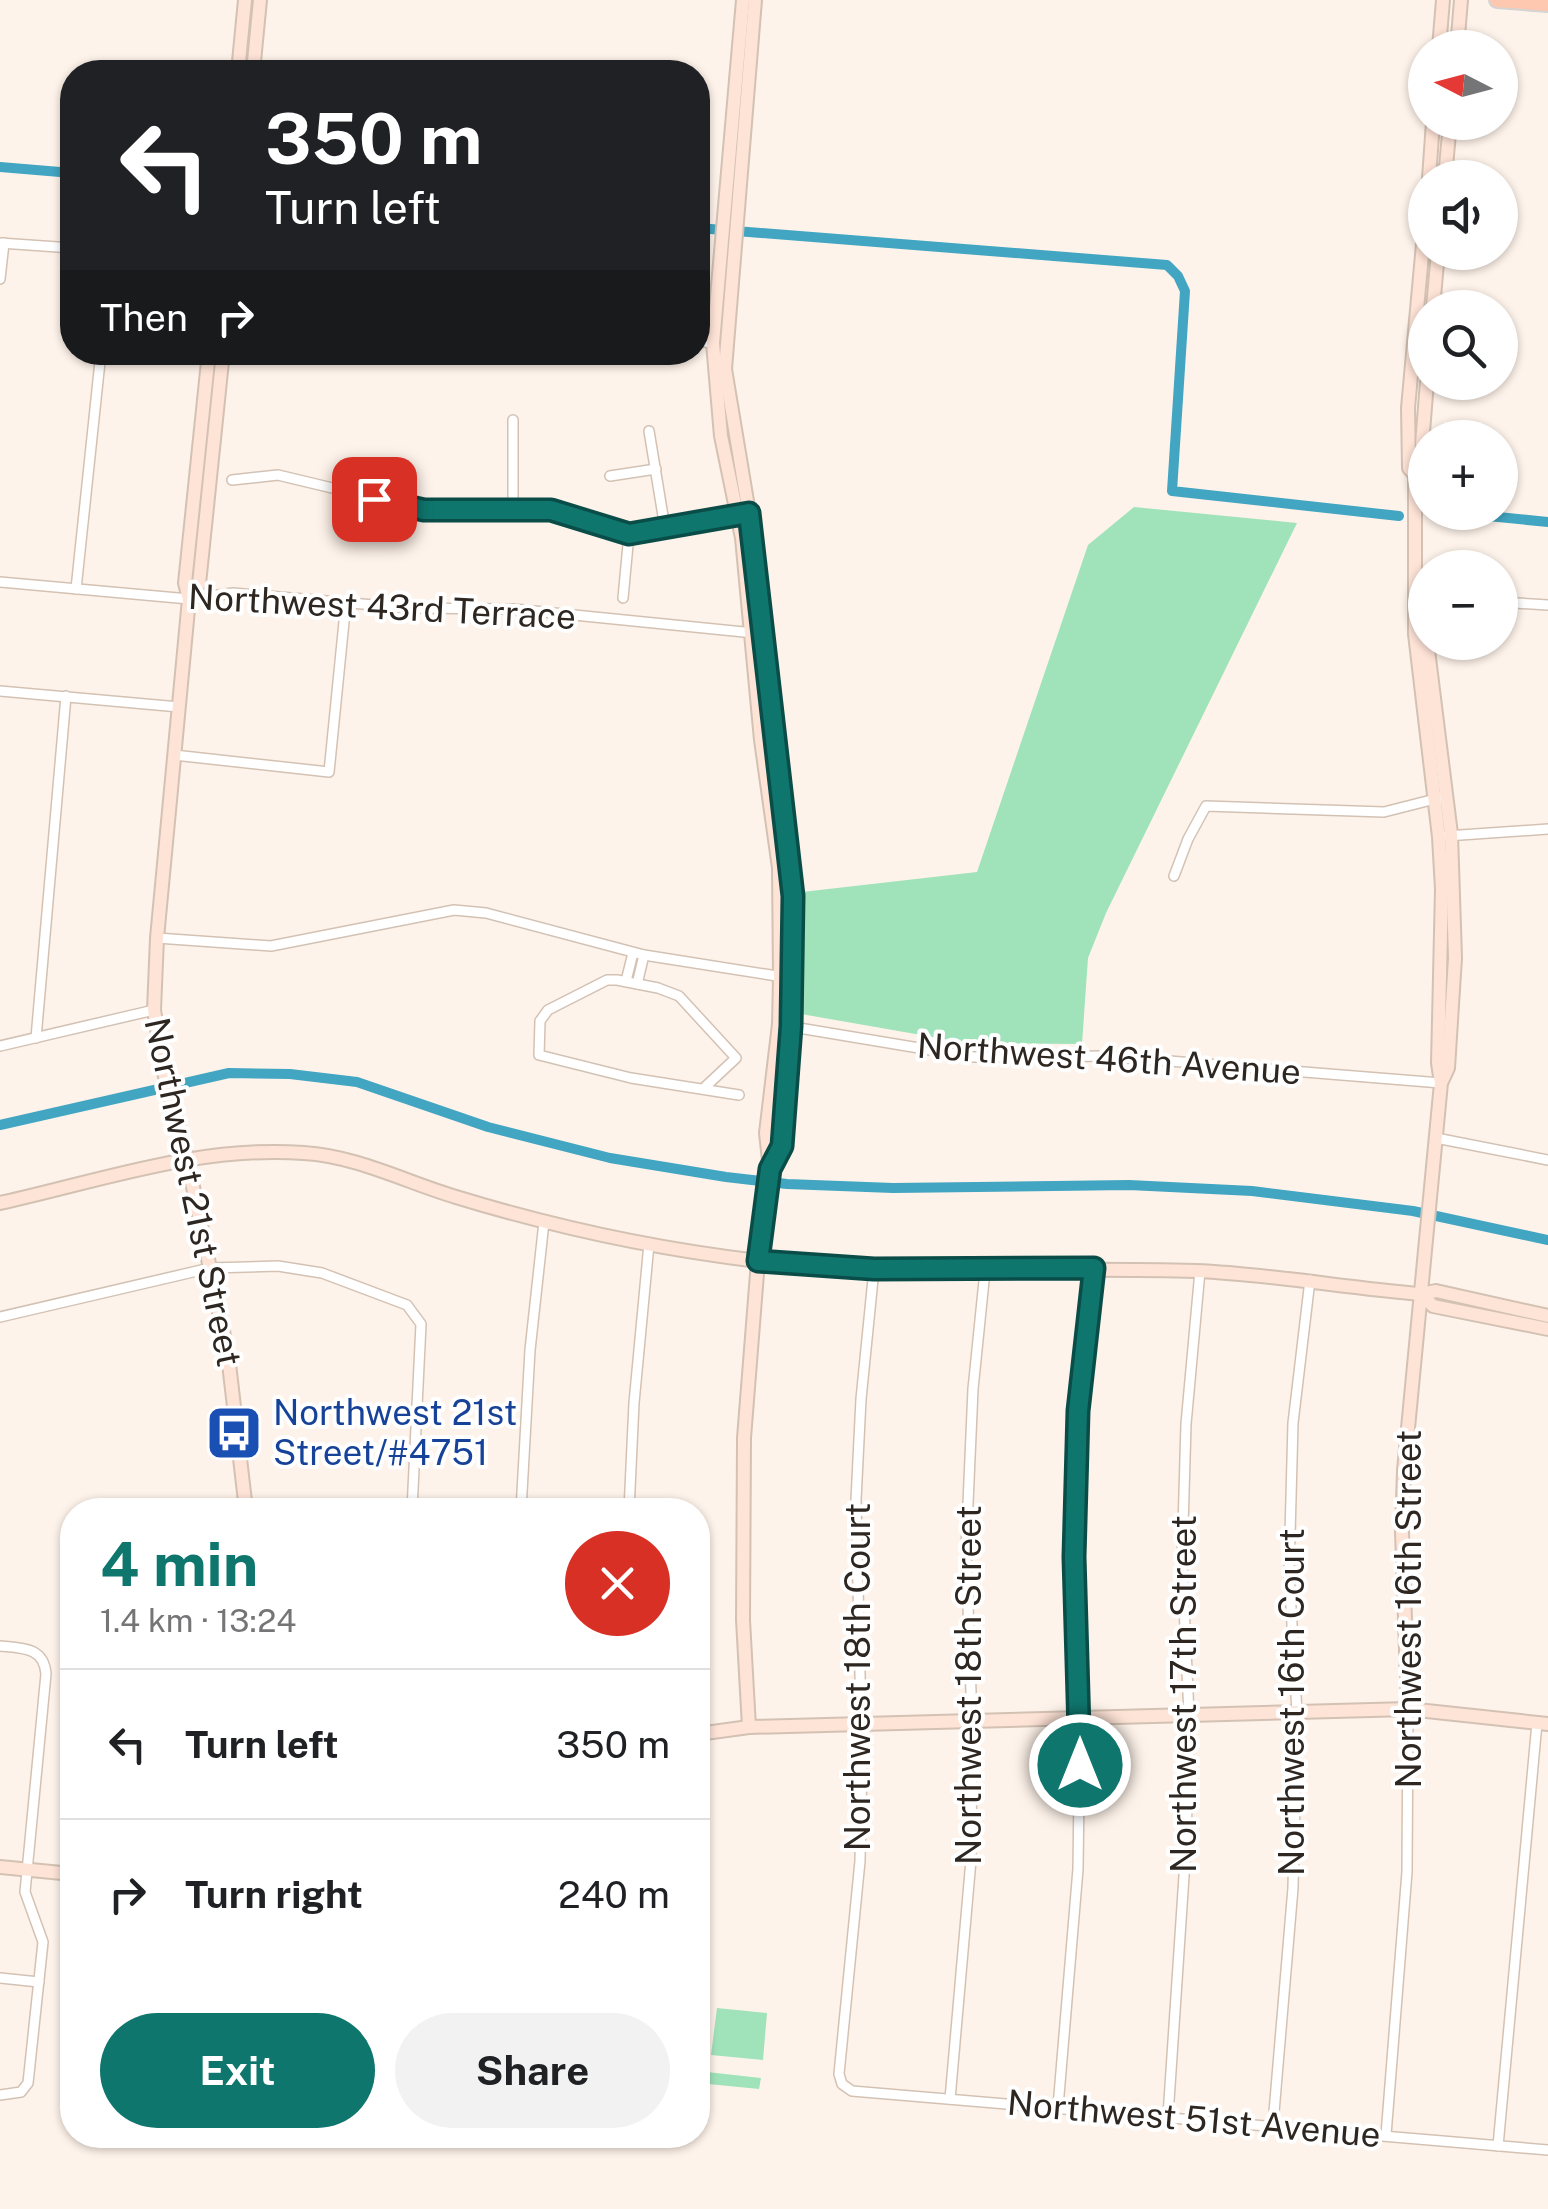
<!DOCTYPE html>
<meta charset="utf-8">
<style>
:root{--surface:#fff;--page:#f2f2f2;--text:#202124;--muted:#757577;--line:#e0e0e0;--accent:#0f766e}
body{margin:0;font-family:"Public Sans",sans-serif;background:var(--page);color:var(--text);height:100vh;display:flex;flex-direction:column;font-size:38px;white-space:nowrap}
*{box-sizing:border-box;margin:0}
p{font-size:32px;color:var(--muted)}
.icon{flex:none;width:55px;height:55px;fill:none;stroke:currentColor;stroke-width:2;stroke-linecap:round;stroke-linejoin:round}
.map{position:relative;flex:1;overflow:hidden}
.details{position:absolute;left:60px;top:1498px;width:650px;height:650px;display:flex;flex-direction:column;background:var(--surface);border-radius:40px;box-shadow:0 2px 8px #0004}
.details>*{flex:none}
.guide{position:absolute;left:60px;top:60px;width:650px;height:305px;border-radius:40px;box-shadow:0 2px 8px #0004;background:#202124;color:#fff;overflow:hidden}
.needle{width:65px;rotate:276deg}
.controls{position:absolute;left:1408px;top:30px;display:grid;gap:20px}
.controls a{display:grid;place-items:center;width:110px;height:110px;border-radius:50%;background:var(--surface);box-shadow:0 2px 8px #0004;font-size:50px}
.pin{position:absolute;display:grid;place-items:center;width:85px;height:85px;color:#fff;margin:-42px;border-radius:20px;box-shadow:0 5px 15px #0006}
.me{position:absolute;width:110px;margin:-55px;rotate:0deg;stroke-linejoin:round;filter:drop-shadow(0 0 8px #0008)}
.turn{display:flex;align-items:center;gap:35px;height:210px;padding:0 40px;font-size:45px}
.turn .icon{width:130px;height:130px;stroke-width:2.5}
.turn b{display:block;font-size:70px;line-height:85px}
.then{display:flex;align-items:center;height:95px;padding:0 40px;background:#0003;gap:20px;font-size:38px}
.round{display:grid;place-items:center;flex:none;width:105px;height:105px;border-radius:52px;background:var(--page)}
.overview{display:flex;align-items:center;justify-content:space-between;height:170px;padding:0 40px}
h1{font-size:60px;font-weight:700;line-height:75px;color:var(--accent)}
.primary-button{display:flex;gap:20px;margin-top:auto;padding:20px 40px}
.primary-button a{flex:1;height:115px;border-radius:60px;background:var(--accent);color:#fff;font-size:40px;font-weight:700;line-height:115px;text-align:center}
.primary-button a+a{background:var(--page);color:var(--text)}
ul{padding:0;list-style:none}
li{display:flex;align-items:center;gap:30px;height:150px;padding:0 40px;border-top:2px solid var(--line)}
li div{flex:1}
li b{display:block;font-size:38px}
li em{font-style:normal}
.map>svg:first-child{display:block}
.green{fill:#a0e3ba}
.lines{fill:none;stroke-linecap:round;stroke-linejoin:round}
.canal{stroke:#42a5c2;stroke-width:10}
.street-casing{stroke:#d3c2b4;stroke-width:12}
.secondary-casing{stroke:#d3c2b4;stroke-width:16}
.primary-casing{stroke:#d5d4d3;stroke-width:18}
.street{stroke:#fff;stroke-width:9}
.secondary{stroke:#fee3d7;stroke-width:12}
.primary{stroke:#fec7b0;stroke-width:14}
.route-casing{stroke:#0a4d48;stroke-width:25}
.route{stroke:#0f766e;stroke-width:18}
.labels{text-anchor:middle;stroke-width:8;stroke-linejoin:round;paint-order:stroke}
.street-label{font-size:35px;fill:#2d2621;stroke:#fff}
.transit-label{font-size:35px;fill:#164399;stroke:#fff;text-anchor:start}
</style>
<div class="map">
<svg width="1548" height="2209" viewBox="0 0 1548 2209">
<rect width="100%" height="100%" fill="#fef3ea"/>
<!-- green -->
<g class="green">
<polygon points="1134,507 1297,523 1106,913 1088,958 1082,1044 967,1043 801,1014 802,892 977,872 1088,545"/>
<polygon points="717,2008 767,2013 763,2060 711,2055"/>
<polygon points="698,2071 761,2078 759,2089 698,2083"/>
</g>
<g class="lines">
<!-- canal -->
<g class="canal">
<polyline points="0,167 72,173"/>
<polyline points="698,228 1167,265 1178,276 1185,291 1172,491 1399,516"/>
<polyline points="1447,512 1548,522"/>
<polyline points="0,1125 229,1073 290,1074 357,1082 488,1127 610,1158 726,1177 787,1184 893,1188 1129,1185 1252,1191 1413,1211 1548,1240"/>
</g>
<!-- street casing -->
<g class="street-casing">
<g id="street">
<polyline points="0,243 72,248"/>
<polyline points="0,279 4,243"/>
<polyline points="698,341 713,343"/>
<polyline points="513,420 513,510"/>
<polyline points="649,431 665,528"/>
<polyline points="610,476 656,469"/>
<polyline points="232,480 278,475 424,510 551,510 629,534 742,515"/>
<polyline points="0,582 189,599 233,593 409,608 514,609 754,633"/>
<polyline points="76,589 101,352"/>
<polyline points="623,598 629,534"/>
<polyline points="1500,602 1548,605"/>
<polyline points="0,691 179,707"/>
<polyline points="174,755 329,772 346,602"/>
<polyline points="1446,836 1548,829"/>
<polyline points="1174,876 1188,839 1206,806 1384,812 1439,798"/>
<polyline points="157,938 271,946 454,910 486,913 644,955 783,977"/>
<polyline points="626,981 633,953"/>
<polyline points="637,984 644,955"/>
<polyline points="787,1026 973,1057 1107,1056 1441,1083"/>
<polyline points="36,1038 66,696"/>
<polyline points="0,1046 154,1010"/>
<polyline points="704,1088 736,1058 679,996 658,988 617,980 607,980 548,1010 540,1021 539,1055 631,1078 739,1095"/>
<polyline points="1436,1138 1548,1160"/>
<polyline points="874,1269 861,1399 856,1500 862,1760 860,1861 839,2074 842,2084 852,2091 1548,2150"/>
<polyline points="0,1317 210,1268 278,1266 322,1273 407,1305 421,1324 412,1510"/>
<polyline points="521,1510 530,1350 544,1222"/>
<polyline points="629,1510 634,1403 649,1244"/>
<path d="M0 1646C22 1648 44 1647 46 1674L25 1892 43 1942 28 2083 21 2092 0 2095"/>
<polyline points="0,1978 39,1982"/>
<polyline points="950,2099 971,1860 972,1721 966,1549 973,1389 985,1271"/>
<polyline points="1058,2107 1078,1869 1080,1718 1074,1557 1078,1411 1093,1269"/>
<polyline points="1168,2116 1186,1846 1189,1715 1182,1562 1186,1424 1200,1271"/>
<polyline points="1273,2124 1293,1888 1297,1713 1289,1572 1293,1423 1310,1280"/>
<polyline points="1386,2135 1407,1872 1408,1709"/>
<polyline points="1498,2146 1537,1723"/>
</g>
</g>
<!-- secondary casing -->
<g class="secondary-casing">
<g id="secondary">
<polyline points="743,0 713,343 721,436 742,538 761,740 779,868 780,977 779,1024 766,1133 770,1169 758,1261 744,1438 743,1620 749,1727"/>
<polyline points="755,0 725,369 749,513 793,896 791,1026 781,1146 771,1167"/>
<polyline points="1439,48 1443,0"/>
<polyline points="1457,48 1461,0"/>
<polyline points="238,72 245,0"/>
<polyline points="253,72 260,0"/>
<polyline points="1429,178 1433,122"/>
<polyline points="1445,178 1450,122"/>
<polyline points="1433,308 1438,252"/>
<polyline points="209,352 185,583 189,599 157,938 154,1010 164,1073 187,1158 228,1355 246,1510"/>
<polyline points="1415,475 1409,468 1408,408 1425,222"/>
<polyline points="189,599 199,584 223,352"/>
<polyline points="1427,642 1451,834 1455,958 1448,1068 1442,1081"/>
<path d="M0 1203C100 1181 200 1145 304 1153 356 1156 406 1182 456 1197 554 1227 656 1249 758 1261 904 1277 1050 1266 1196 1271 1271 1274 1346 1288 1421 1294L1436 1291 1548 1316"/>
<polyline points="1421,1294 1433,1306 1548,1329"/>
<polyline points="1408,1709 1402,1532 1404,1470 1441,1083 1438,1063 1442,889 1439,837 1415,634 1415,475 1420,469 1427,382"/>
<polyline points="698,1734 749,1727 1408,1709 1548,1724"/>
<polyline points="0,1867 72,1874"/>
</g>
</g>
<!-- primary casing -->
<g class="primary-casing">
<polyline id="primary" points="1497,0 1548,4"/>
</g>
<!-- street -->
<use href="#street" class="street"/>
<!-- secondary -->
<use href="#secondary" class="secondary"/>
<!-- primary -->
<use href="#primary" class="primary"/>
</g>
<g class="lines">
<!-- route casing -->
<g class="route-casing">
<polyline id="route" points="374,499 424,510 551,510 629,534 749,513 793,896 791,1026 782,1146 770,1169 758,1261 874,1269 1094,1268 1078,1411 1074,1557 1080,1765"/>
</g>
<!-- route -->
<use href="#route" class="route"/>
</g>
<!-- icons -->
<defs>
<g id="bus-square" transform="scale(2.875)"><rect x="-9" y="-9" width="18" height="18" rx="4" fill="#1a4fb4" stroke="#fff"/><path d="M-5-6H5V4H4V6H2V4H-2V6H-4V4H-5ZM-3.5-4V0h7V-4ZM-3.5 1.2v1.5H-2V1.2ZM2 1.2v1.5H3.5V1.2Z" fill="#fff"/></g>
</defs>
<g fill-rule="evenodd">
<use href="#bus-square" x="234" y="1433"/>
</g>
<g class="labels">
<!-- street labels -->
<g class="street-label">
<text transform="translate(382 607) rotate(3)" y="12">Northwest 43rd Terrace</text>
<text transform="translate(1109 1059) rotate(4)" y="12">Northwest 46th Avenue</text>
<text transform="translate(193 1192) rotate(78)" y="12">Northwest 21st Street</text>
<text transform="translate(1409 1609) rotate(-90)" y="12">Northwest 16th Street</text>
<text transform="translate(858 1677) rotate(-90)" y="12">Northwest 18th Court</text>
<text transform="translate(969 1685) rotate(-90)" y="12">Northwest 18th Street</text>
<text transform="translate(1184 1694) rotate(-90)" y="12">Northwest 17th Street</text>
<text transform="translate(1292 1702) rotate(-90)" y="12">Northwest 16th Court</text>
<text transform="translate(1194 2119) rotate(5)" y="12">Northwest 51st Avenue</text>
</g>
<!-- transit labels -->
<g class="transit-label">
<text x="273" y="1425">Northwest 21st<tspan x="273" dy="40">Street/#4751</tspan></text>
</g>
</g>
</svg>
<div class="controls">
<a><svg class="needle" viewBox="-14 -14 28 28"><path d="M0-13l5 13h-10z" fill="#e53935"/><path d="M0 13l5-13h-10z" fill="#757577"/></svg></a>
<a><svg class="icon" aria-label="sound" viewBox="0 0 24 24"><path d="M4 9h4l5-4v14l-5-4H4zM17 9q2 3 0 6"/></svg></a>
<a><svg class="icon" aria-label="search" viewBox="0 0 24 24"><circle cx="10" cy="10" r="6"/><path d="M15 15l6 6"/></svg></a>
<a>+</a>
<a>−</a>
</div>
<div class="pin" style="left:374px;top:499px;background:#d93025"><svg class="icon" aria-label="arrive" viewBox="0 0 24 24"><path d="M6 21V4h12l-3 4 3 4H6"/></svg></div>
<svg class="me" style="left:1080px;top:1765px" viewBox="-20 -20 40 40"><circle r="17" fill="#0f766e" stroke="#fff" stroke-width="3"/><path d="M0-11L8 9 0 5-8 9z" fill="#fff"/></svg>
<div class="guide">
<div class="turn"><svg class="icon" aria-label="left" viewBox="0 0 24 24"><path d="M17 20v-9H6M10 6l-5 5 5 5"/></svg><div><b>350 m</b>Turn left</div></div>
<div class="then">Then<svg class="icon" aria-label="right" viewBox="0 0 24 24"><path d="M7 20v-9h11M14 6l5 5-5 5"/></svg></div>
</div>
<section class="details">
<div class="overview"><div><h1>4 min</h1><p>1.4 km · 13:24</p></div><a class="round" style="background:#d93025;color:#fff"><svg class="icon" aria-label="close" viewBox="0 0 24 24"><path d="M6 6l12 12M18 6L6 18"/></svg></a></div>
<ul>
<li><svg class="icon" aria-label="left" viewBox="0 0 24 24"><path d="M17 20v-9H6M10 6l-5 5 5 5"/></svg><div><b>Turn left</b></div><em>350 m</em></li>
<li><svg class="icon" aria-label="right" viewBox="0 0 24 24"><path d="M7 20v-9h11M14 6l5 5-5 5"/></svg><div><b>Turn right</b></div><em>240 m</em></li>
</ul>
<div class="primary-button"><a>Exit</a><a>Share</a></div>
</section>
</div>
